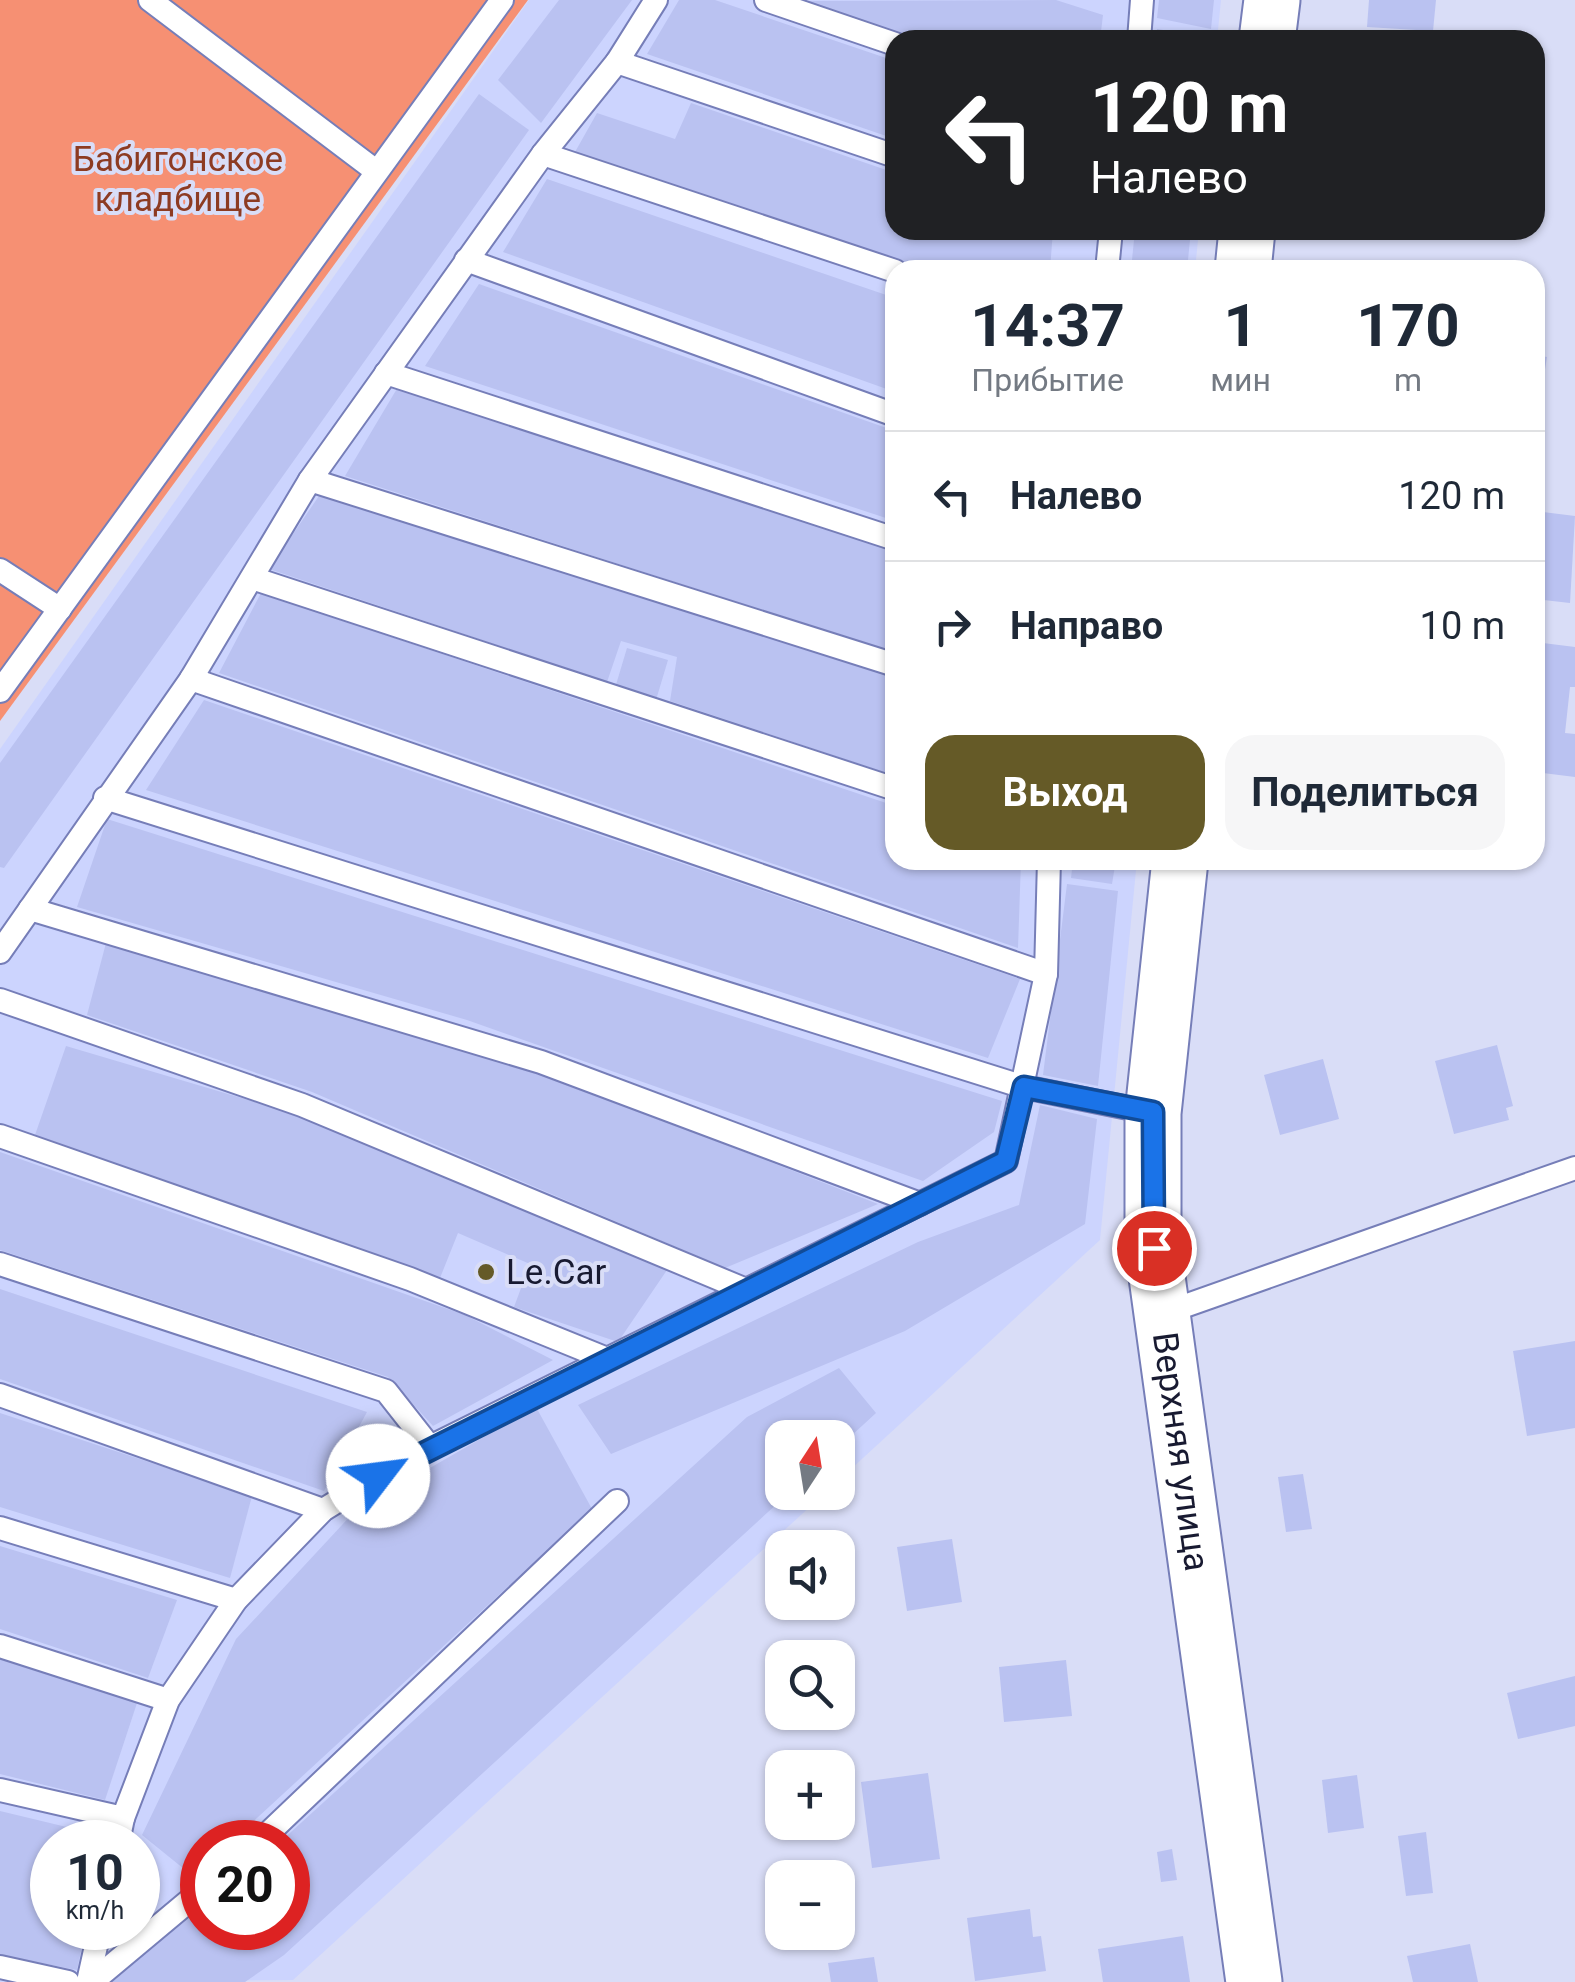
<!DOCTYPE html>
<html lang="ru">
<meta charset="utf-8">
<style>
:root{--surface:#fff;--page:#f6f6f7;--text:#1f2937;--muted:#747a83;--line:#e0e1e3;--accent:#655a27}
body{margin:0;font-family:Roboto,sans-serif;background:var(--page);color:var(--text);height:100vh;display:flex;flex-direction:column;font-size:38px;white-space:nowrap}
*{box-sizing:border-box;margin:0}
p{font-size:32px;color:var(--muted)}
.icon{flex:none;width:55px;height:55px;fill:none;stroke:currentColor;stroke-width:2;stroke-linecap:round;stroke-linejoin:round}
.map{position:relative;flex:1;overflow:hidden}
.details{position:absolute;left:885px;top:260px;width:660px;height:610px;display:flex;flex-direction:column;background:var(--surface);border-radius:30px;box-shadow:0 2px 8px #0004}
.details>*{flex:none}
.banner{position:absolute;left:885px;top:30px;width:660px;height:210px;border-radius:30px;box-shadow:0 2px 8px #0004;background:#202124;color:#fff;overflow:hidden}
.needle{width:65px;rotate:12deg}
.buttons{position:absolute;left:765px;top:1420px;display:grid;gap:20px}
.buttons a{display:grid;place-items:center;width:90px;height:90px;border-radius:20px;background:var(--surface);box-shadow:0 2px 8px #0004;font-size:50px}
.speed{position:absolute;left:30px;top:1820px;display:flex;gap:20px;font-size:50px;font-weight:700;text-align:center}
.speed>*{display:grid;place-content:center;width:130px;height:130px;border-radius:50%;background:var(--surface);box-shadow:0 2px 8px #0004;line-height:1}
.speed small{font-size:25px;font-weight:400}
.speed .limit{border:15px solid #d22;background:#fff;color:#111}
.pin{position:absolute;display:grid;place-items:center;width:85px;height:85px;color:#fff;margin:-42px;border:5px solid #fff;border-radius:50%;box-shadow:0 2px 10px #0007}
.me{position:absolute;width:110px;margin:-55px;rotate:60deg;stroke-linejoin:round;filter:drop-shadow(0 0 8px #0008)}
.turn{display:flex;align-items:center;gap:35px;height:210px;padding:0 40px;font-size:45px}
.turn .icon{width:130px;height:130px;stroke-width:2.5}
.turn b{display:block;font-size:70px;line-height:85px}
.eta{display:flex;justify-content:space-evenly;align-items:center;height:170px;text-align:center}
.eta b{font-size:60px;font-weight:700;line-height:70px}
.cta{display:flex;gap:20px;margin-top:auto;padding:20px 40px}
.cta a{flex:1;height:115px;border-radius:30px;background:var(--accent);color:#fff;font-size:40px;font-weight:700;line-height:115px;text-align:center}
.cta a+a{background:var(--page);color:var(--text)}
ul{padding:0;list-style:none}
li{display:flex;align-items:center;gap:30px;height:130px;padding:0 40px;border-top:2px solid var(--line)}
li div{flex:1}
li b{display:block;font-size:38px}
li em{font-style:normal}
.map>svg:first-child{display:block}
.built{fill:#ccd4fe;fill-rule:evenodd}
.green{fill:#f69073}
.building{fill:#bac2f1}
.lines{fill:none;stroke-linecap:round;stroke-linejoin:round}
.service-casing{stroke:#767eb8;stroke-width:26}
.tertiary-casing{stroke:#767eb8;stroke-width:59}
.service{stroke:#fff;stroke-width:22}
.tertiary{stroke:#fff;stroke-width:55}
.route-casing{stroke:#114b97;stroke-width:25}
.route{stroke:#1a73e8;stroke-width:18}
.poi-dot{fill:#655a27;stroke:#d9ddf7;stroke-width:4}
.labels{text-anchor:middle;stroke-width:8;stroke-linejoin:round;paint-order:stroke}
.park-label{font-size:35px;fill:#8d3b22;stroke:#d9ddf7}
.poi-label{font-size:35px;fill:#181a31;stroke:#d9ddf7;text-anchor:start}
.street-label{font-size:35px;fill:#181a31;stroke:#d9ddf7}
</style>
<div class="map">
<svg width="1575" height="1982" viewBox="0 0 1575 1982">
<rect width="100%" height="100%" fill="#d9ddf7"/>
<!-- built -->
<path class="built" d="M529 0H1221L1217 40H895V230H1199L1195 270H895V860H1137L1100 1240 838 1481V1438H782V1492L825 1493 293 1980 0 1982V749ZM52 1842H138V1928H52ZM202 1842H288V1928H202Z"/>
<!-- green -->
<polygon class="green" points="0,0 528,0 0,721"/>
<!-- building -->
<g class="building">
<polygon points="559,0 632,0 541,123 498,80"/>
<polygon points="679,0 715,0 895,61 895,139 647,54"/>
<polygon points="1056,0 1103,15 1100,40 918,40 805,1"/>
<polygon points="1159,0 1214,0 1211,29 1157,18"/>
<polygon points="1369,0 1436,0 1433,31 1367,27"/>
<polygon points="1157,29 1214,38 1214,40 1156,40"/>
<polygon points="479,94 529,130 4,868 0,867 0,763"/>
<polygon points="691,103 895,173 895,230 1053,230 1050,270 925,270 575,152 597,113 675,139"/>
<polygon points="547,179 895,298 895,392 503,252"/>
<polygon points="1135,230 1191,230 1187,270 1131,270"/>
<polygon points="479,284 895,431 895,521 425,366"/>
<polygon points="1535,355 1547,357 1543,382 1535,380"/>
<polygon points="398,387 895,551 895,653 345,476"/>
<polygon points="321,493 895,678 895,776 670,701 677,657 621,641 607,682 269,569"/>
<polygon points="1535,511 1575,516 1570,603 1535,599"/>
<polygon points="261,593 895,806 895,860 1021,860 1018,948 219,673"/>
<polygon points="1535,642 1575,647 1575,687 1570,687 1565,733 1575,734 1575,777 1535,772"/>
<polygon points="627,648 668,660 656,700 615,688"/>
<polygon points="204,700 1020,979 988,1058 146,790"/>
<polygon points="107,819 1002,1101 994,1132 923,1181 467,1020 77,907"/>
<polygon points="1073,860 1116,860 1112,884 1071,878"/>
<polygon points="1067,884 1118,891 1098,1086 1043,1075"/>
<polygon points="106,943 535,1070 878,1204 725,1268 312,1092 87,1015"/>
<polygon points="1497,1045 1513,1106 1506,1108 1509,1120 1454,1134 1435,1061"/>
<polygon points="66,1046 296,1114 667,1270 618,1342 514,1307 530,1264 458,1233 440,1278 35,1135"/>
<polygon points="1323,1059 1339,1119 1280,1135 1264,1075"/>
<polygon points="1040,1105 1097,1119 1085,1224 905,1331 611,1454 578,1405 918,1242 1019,1205"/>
<polygon points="0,1152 465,1315 553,1360 433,1426 388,1377 0,1250"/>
<polygon points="0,1289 367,1412 324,1491 0,1379"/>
<polygon points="1575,1341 1575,1428 1527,1436 1513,1351"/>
<polygon points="839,1368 876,1413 838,1448 838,1438 782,1438 782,1492 790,1492 284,1955 245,1982 112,1982 202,1907 202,1928 288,1928 288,1842 280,1842 747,1417"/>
<polygon points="536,1407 592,1509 231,1842 202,1842 202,1869 194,1877 142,1835 236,1639 355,1511"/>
<polygon points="0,1413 252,1496 230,1578 0,1507"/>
<polygon points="1303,1474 1312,1529 1286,1532 1278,1477"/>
<polygon points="952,1539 962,1602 907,1611 897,1547"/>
<polygon points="0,1546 177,1600 148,1678 0,1629"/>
<polygon points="0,1659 137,1703 105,1800 0,1774"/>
<polygon points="1066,1660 1072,1716 1004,1722 999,1667"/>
<polygon points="1575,1676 1575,1726 1518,1739 1507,1693"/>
<polygon points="928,1773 940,1859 872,1868 861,1782"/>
<polygon points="1357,1775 1364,1828 1328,1833 1322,1780"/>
<polygon points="0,1811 104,1836 103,1842 52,1842 52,1928 86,1928 77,1970 0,1955"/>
<polygon points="1426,1832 1433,1893 1406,1896 1398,1836"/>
<polygon points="1172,1849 1177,1880 1161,1882 1157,1852"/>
<polygon points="1030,1909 1033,1937 1041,1936 1046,1971 975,1981 967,1918"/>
<polygon points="1183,1936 1190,1982 1103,1982 1098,1949"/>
<polygon points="1470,1944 1478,1982 1413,1982 1407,1956"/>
<polygon points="874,1957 878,1982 831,1982 828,1963"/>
</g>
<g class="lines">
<!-- service casing -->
<g class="service-casing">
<g id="service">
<polyline points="150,0 376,171"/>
<polyline points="766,0 895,44"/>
<polyline points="1139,40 1142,0"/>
<polyline points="617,62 895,156"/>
<polyline points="543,154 895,271"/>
<polyline points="466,260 895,415"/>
<polyline points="1107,270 1111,230"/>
<polyline points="386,373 895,539"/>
<polyline points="310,480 895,665"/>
<polyline points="0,570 60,609"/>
<polyline points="252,578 895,789"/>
<polyline points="191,679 1046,974"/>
<polyline points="0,691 502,0"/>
<polyline points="105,798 1024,1087 1153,1113"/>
<polyline points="30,909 541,1062 920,1204"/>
<polyline points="0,952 191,679 310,480 543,154 617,62 656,0"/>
<polyline points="0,1000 302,1105 746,1290"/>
<polyline points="0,1136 410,1279 607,1359"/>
<polyline points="0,1264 386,1391 430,1447"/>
<polyline points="1162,1314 1575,1168"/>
<polyline points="0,1395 323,1510"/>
<polyline points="0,1528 236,1600"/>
<polyline points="0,1646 168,1700"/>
<polyline points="0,1790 123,1818 168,1700 236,1600 323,1510 406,1459 1006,1161 1046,974 1049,860"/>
<polyline points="118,1842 123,1818"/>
<polyline points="259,1842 617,1501"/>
<polyline points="0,1967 68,1982"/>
<polyline points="88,1982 100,1928"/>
<polyline points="92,1982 202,1890"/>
</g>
</g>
<!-- tertiary casing -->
<g class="tertiary-casing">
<g id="tertiary">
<polyline points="1267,40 1272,0"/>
<polyline points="1243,270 1247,230"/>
<path id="s1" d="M1180 860 1153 1113V1248L1254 1982"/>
</g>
</g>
<!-- service -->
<use href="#service" class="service"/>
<!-- tertiary -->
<use href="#tertiary" class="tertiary"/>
</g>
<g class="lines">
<!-- route casing -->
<g class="route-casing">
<polyline id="route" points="378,1476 1006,1161 1024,1087 1153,1112 1154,1248"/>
</g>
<!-- route -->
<use href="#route" class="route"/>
</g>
<!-- markers -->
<circle class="poi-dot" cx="486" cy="1272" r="10"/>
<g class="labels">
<!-- park labels -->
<g class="park-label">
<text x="178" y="171">Бабигонское<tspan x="178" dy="40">кладбище</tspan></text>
</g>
<!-- poi labels -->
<g class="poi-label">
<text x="506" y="1284">Le.Car</text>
</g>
<!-- street labels -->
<g class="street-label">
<text dy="12" stroke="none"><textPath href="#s1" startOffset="595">Верхняя улица</textPath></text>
</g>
</g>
</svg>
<div class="buttons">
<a><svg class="needle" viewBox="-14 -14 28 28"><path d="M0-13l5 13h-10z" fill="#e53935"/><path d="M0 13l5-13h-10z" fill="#747a83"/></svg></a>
<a><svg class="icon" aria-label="sound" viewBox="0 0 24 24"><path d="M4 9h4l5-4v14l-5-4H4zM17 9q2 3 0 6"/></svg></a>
<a><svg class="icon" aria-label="search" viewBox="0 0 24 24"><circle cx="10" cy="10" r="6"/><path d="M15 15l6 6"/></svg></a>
<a>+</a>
<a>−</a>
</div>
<div class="speed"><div>10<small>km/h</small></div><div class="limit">20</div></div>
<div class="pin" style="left:1154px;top:1248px;background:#d93025"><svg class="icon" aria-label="arrive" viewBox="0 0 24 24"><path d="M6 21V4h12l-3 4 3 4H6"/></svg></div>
<svg class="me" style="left:378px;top:1476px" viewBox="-20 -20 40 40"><circle r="19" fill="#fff"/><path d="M0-13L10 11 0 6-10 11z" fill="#1a73e8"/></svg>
<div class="banner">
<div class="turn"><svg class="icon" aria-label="left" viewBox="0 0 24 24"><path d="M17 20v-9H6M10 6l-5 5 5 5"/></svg><div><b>120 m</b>Налево</div></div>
</div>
<section class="details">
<div class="eta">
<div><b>14:37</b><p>Прибытие</p></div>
<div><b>1</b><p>мин</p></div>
<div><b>170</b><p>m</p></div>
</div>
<ul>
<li><svg class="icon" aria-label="left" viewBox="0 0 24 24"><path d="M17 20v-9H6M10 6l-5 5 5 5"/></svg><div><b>Налево</b></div><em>120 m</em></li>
<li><svg class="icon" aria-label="right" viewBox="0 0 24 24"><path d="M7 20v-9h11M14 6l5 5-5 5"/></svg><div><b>Направо</b></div><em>10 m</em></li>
</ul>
<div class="cta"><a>Выход</a><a>Поделиться</a></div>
</section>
</div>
